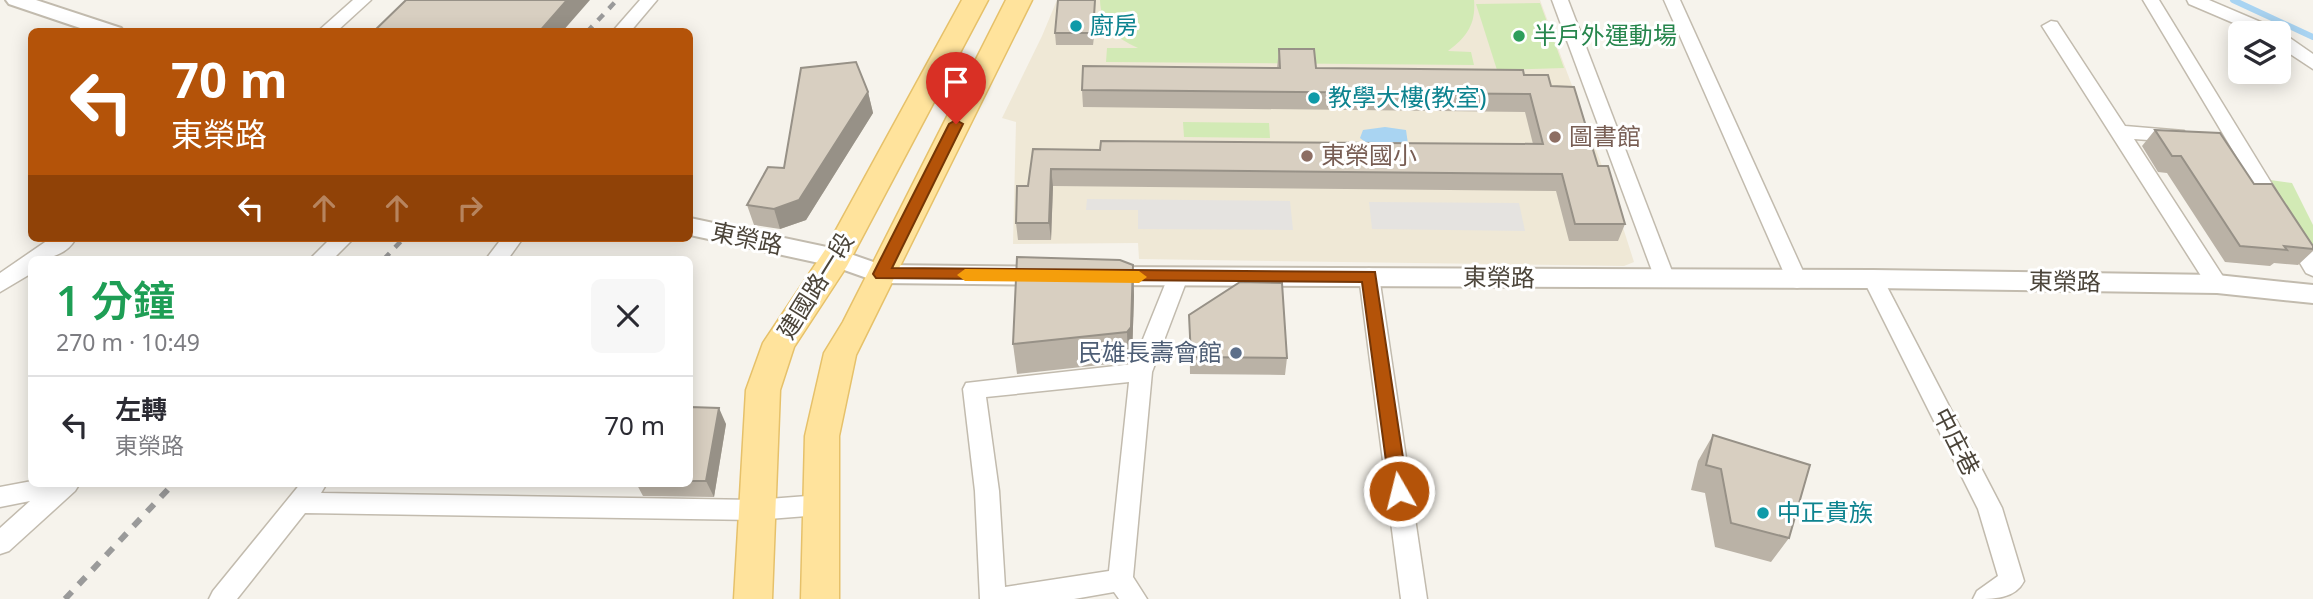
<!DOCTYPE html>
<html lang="zh-TW">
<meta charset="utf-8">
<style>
:root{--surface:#fff;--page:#f7f7f7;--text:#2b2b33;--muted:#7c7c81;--line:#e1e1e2}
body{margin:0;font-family:"Noto Sans","Noto Sans TC",sans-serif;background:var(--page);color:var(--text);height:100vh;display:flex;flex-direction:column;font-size:26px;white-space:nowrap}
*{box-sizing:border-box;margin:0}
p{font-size:23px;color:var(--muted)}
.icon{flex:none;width:38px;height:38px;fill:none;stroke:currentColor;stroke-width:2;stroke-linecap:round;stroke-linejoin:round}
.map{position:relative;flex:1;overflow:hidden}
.side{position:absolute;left:28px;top:256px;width:665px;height:231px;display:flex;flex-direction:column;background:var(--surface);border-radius:10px;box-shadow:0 4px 18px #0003}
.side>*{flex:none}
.guide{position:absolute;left:28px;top:28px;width:665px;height:214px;border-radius:10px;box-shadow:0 4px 18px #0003;background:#b45309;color:#fff;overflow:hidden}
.controls{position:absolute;left:2228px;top:21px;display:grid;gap:14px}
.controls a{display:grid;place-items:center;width:63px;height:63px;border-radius:10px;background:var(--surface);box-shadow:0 4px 18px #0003;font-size:35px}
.pin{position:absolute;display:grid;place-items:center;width:60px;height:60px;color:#fff;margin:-72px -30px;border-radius:50% 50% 50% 0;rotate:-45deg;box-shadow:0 0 7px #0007}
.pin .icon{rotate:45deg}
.me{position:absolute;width:77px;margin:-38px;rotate:352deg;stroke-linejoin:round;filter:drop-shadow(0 0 5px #0008)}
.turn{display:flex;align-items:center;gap:24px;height:147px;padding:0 28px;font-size:32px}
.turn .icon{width:91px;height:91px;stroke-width:2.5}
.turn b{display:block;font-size:49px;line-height:60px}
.lanes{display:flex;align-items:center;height:66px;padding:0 28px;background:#0003;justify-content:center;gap:35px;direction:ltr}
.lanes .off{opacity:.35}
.round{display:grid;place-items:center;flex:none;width:74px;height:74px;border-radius:10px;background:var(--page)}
.head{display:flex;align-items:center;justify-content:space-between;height:119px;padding:0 28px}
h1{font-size:42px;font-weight:600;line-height:52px;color:#1e9e55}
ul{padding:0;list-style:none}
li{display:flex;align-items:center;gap:21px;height:98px;padding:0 28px;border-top:2px solid var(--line)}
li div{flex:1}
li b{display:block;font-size:26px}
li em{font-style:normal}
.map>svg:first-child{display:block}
.education{fill:#efe8d6}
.green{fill:#d2eab5}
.parking{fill:#e5e3e0}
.water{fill:#a9d4f2}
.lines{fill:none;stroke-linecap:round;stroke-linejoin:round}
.stream{stroke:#a9d4f2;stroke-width:6}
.minor-casing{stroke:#c2bbae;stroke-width:3}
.tertiary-casing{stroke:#c2bbae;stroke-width:4}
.primary-casing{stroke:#e6c16a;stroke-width:3}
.minor{fill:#fff;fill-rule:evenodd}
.tertiary{fill:#fff;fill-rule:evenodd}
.primary{fill:#ffe39c;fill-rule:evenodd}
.rail-far1{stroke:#9a9a9a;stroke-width:4.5;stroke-dasharray:8 8;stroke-linecap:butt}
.rail{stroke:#9a9a9a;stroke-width:6;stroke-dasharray:10 10;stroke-linecap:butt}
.wall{fill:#bab2a6}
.shaded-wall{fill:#979187}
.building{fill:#d8cfc1;stroke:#979187;stroke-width:2}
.route{fill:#b45309;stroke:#753606;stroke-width:2}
.slow{fill:#f59e0b}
.culture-dot{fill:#0f9aa8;stroke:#fff;stroke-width:2.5}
.leisure-dot{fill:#2e9e5b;stroke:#fff;stroke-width:2.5}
.education-dot{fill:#8d6e63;stroke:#fff;stroke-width:2.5}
.service-dot{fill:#5c6f8a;stroke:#fff;stroke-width:2.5}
.labels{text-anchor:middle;stroke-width:6;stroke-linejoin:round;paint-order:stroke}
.culture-label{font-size:24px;fill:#0d838f;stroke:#fff;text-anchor:start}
.leisure-label{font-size:24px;fill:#27864d;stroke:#fff;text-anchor:start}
.education-label{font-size:24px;fill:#785e54;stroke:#fff;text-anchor:start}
.street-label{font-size:24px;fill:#4b4439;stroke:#fff}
.service-label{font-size:24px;fill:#4e5e75;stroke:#fff;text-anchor:end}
</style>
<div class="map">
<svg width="2313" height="599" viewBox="0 0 2313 599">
<rect width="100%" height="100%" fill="#f6f3ec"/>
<!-- education -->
<polygon class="education" points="1057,0 1540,0 1611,190 1634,262 1624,266 1139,259 1138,243 1013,244 1016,122 1002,118 1042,36"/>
<!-- green -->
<g class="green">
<path d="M1100 0H1474C1476 24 1467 37 1448 51L1471 52 1474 65 1106 62 1107 48H1138C1115 37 1101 27 1100 0Z"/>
<polygon points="1540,3 1564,68 1497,70 1476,4"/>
<polygon points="1183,122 1269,123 1270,138 1184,137"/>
<polygon points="2270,180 2292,183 2313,225 2313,248"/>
</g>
<!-- parking -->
<g class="parking">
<polygon points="1087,199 1290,201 1293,230 1138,229 1138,210 1086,210"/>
<polygon points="1369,202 1519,203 1525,231 1372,229"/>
</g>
<!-- water -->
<polygon class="water" points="1385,127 1406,130 1408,144 1369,145 1360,138 1363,130"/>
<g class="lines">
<!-- stream -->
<polyline class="stream" points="2233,0 2313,37"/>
<!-- minor casing -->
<g class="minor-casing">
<g id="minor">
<polygon points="353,0 371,0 336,32 317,32"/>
<polygon points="640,0 657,0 630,32 612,32"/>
<polygon points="1552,0 1568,0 1675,279 1672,285 1665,287 1658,285 1655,279"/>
<polygon points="1664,0 1680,0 1807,280 1804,286 1797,288 1790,286 1787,280"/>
<polygon points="2143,0 2159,0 2313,251 2313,276 2306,273"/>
<polygon points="2187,0 2209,0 2277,29 2313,54 2313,69 2278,46 2278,33 2257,33 2189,4"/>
<polygon points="2051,21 2057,22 2125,126 2184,131 2186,136 2184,141 2177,142 2134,139 2224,278 2227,284 2224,290 2217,292 2210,290 2042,26"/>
<path d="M51 238H76C67 255 49 259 32 259V273L0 292V273Z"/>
<polygon points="331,238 354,238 333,259 310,259"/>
<polygon points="502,238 523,238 508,259 486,259"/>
<polygon points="1369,268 1376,270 1379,276 1427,599 1401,599 1359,276 1362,270"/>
<path d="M1178 269 1185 271 1188 277 1152 372 1133 577 1147 599H1119L1114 592 1074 599H980L975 491 963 389 966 383 1133 364 1168 277 1171 271ZM1129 382 1109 571 1005 587 999 491 986 397Z"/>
<path d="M1873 271 1880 273 1883 279 2002 508 2024 581C2015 599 1994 599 1973 599L1977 591 1998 576 1978 509 1863 279 1866 273Z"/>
<polygon points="32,481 32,483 80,483 75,491 9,551 0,554 0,528 30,501 0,507 0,487"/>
<polygon points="301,483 327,483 321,493 756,500 820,495 828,498 832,505 828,512 820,515 756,520 305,513 237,599 209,599 213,591"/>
</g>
</g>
<!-- tertiary casing -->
<g class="tertiary-casing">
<g id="tertiary">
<polygon points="6,0 36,0 121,28 124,32 92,32 9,4"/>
<polygon points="690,218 836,249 882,265 1050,267 1059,270 1062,276 1059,282 1050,285 881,283 833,266 690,235"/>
<polygon points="1101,267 1873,270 2217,275 2313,285 2313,303 2217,293 1873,288 1101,285 1092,282 1089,276 1092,270"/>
</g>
</g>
<!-- primary casing -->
<g class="primary-casing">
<g id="primary">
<polygon points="962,0 988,0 847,266 794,347 780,390 772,599 734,599 746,390 763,343 825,250"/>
<polygon points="1006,0 1032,0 856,355 839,436 839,599 801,599 805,436 824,353 843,322"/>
</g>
</g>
<!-- minor -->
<use href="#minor" class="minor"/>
<!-- tertiary -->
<use href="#tertiary" class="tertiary"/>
<!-- primary -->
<use href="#primary" class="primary"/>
<!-- rail-far1 -->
<g class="rail-far1">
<polyline points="587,32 617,0"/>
<polyline points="384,259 404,238"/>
</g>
<!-- rail -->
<polyline class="rail" points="65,599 174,483"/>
</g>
<!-- wall -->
<g class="wall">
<polygon points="1095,0 1093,45 1056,45 1055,33"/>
<polygon points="1279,49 1316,68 1524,75 1551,86 1598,166 1625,224 1618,241 1569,241 1556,191 1053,186 1051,240 1018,240 1016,223 1028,186 1033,149 1100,150 1533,144 1525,112 1083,107 1082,90 1277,68"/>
<polygon points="868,92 873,113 806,220 780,229 754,225 747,205 784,168"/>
<polygon points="2155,130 2254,184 2313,246 2313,251 2298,265 2274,263 2270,266 2225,262 2167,173 2158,172 2142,146"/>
<polygon points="1133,265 1134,296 1132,357 1128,362 1017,374 1013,344"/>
<polygon points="1189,315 1287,358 1285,375 1190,374"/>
<polygon points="690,407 726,424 714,497 643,496 636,483 690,483"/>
<polygon points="1713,435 1789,538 1771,562 1715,547 1705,493 1691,490 1698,461"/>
</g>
<!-- shaded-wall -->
<g class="shaded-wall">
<polygon points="567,0 590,0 562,32 539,32"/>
<polygon points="1095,0 1095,7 1093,45 1093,33"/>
<polygon points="868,92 873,113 806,220 780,229 774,209"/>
<polygon points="1051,169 1053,186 1051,240 1049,223"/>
<polygon points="1133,265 1134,296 1132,357 1128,362 1127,332"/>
<polygon points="719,408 726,424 714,497 706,481"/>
</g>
<!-- building -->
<g class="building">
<polygon points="406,0 567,0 539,32 373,32"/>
<polygon points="1058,0 1095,0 1093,33 1055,33"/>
<polygon points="1279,49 1314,49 1316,68 1523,70 1524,75 1548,75 1551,86 1574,87 1598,166 1608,166 1625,224 1575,224 1562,174 1051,169 1049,223 1016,223 1017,186 1028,186 1033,149 1100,150 1101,141 1543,144 1530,94 1082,90 1083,66 1280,68"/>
<polygon points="856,62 868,92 799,200 774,209 747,205 768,167 784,168 801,68"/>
<polygon points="2155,130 2220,133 2254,184 2272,184 2313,246 2313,249 2284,246 2287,250 2240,246 2181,156 2172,156"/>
<polygon points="1017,257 1120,260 1133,265 1131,327 1127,332 1013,344"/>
<polygon points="1240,282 1282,283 1287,358 1191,357 1189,315"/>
<polygon points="690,407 719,408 706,481 690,481"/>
<polygon points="1713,435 1810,465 1789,538 1731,523 1721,469 1706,465"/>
</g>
<!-- route -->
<polygon class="route" points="956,120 963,124 892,268 1375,272 1408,491 1405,497 1399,499 1393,497 1390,491 1362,282 876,278 873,274 949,124"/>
<!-- slow -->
<polygon class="slow" points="965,269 1139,271 1147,277 1139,283 965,281 957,275"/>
<!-- markers -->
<g class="culture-dot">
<circle cx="1076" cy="26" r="7"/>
<circle cx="1314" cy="98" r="7"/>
<circle cx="1763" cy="513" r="7"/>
</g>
<circle class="leisure-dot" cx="1519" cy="36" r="7"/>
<g class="education-dot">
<circle cx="1555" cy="137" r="7"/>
<circle cx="1307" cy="156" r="7"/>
</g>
<circle class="service-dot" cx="1236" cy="353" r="7"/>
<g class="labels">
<!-- culture labels -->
<g class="culture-label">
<text x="1090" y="34">廚房</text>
<text x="1328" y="106">教學大樓(教室)</text>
<text x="1777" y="521">中正貴族</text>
</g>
<!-- leisure labels -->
<g class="leisure-label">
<text x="1533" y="44">半戶外運動場</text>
</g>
<!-- education labels -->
<g class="education-label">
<text x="1569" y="145">圖書館</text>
<text x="1321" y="164">東榮國小</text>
</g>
<!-- street labels -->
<g class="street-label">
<text transform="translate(747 239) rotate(12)" y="8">東榮路</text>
<text transform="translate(1499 278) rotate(1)" y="8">東榮路</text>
<text transform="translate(2065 282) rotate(1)" y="8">東榮路</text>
<text transform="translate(816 286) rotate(-58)" y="8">建國路一段</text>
<text transform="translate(1956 442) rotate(63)" y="8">中庄巷</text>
</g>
<!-- service labels -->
<g class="service-label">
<text x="1222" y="361">民雄長壽會館</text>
</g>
</g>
</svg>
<div class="controls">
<a><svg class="icon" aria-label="layers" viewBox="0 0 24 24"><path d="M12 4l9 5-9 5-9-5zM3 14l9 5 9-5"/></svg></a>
</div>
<div class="pin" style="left:956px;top:124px;background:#d93025"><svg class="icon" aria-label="arrive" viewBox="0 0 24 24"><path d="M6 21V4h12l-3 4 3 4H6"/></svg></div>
<svg class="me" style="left:1399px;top:491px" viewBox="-20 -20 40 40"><circle r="17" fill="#b45309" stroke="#fff" stroke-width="3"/><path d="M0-11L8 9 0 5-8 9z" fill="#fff"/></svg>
<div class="guide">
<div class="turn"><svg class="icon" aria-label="left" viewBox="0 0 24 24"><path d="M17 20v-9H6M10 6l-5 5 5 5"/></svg><div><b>70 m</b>東榮路</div></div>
<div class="lanes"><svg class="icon" aria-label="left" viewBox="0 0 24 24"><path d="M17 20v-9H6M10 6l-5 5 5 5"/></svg><svg class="icon off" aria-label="ahead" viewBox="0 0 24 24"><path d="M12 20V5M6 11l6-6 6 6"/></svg><svg class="icon off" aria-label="ahead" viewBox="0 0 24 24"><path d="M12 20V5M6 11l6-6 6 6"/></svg><svg class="icon off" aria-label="right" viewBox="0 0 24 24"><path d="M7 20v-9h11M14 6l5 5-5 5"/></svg></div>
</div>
<section class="side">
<div class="head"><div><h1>1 分鐘</h1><p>270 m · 10:49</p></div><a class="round"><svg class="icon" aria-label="close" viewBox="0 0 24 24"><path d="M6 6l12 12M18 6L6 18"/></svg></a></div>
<ul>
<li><svg class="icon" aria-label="left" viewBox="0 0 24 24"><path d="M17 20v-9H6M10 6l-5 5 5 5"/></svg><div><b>左轉</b><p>東榮路</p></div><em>70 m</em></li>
</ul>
</section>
</div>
